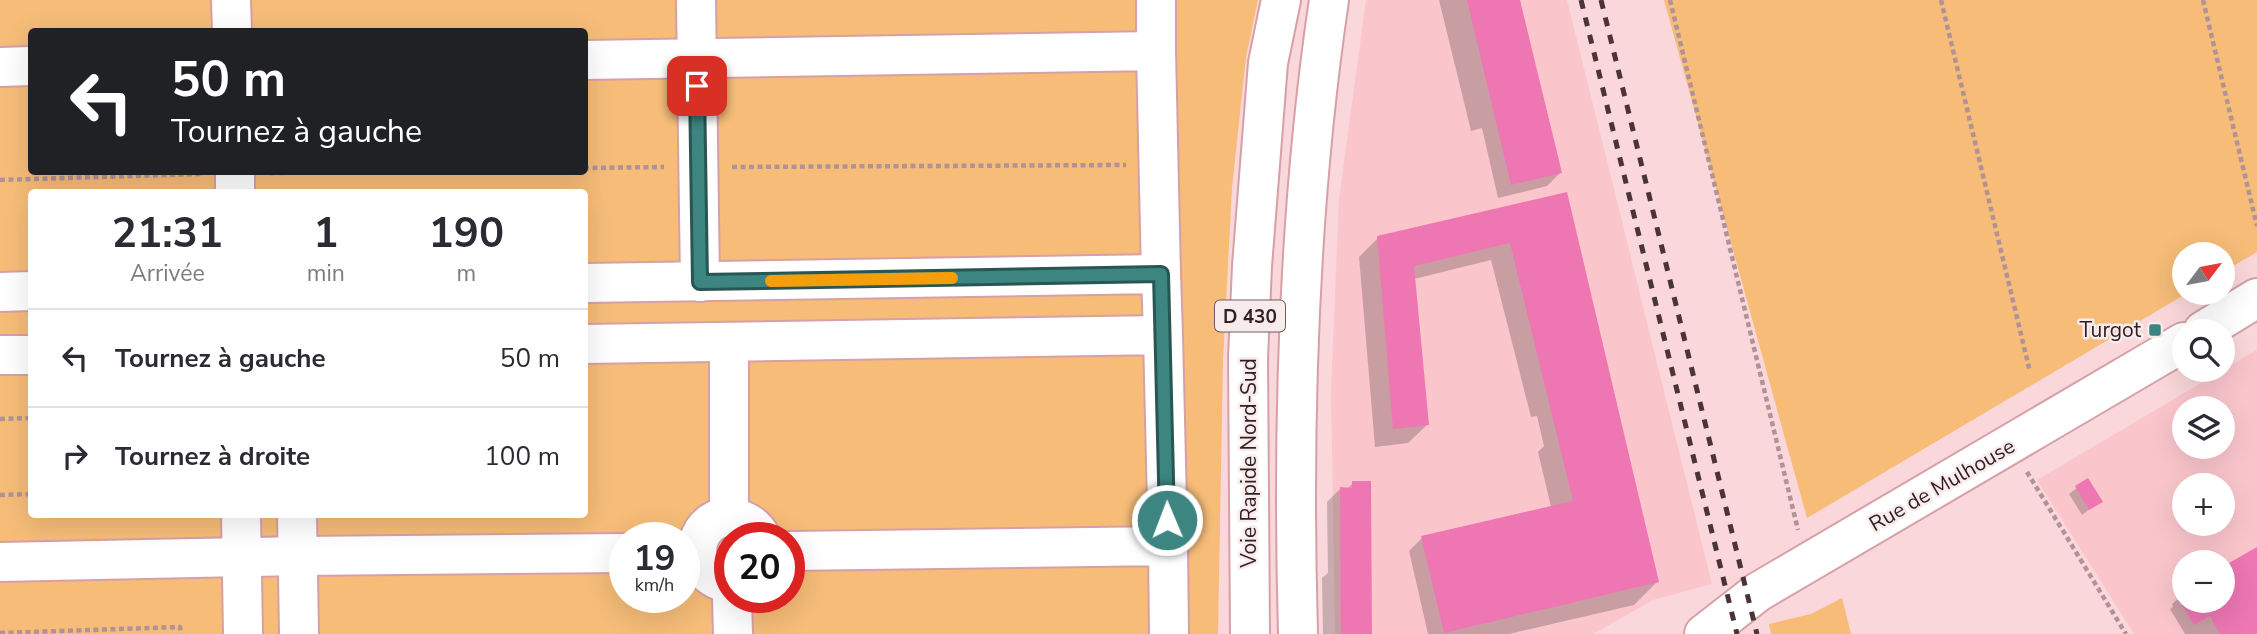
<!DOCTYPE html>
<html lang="fr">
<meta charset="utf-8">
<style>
:root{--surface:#fff;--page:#f7f7f7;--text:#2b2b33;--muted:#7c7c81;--line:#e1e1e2}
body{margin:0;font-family:"Nunito Sans",sans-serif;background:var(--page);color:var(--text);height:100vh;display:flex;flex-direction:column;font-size:26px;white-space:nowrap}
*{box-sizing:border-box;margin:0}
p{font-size:23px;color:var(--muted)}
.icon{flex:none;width:38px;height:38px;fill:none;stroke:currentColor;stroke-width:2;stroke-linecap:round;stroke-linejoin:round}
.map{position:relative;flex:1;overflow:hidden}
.drawer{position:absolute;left:28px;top:189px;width:560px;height:329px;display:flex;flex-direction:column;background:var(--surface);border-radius:7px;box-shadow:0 7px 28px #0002}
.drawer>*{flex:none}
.banner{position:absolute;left:28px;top:28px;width:560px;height:147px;border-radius:7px;box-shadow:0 7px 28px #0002;background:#202124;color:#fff;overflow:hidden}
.needle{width:46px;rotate:58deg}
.fabs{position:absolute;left:2172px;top:242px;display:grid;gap:14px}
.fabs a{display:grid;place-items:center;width:63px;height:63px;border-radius:50%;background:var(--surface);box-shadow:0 7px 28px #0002;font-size:35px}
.speed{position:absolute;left:609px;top:522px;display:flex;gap:14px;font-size:35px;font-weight:700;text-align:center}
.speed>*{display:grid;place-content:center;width:91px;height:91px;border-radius:50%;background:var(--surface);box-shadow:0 7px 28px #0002;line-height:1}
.speed small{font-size:18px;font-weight:400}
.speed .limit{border:10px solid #d22;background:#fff;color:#111}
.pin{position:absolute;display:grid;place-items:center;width:60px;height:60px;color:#fff;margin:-30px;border-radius:14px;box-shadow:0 4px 10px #0006}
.me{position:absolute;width:77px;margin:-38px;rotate:359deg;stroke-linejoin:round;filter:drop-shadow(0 0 5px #0008)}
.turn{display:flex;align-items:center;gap:24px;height:147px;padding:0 28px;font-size:32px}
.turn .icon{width:91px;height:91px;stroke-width:2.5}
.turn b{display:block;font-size:49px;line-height:60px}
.eta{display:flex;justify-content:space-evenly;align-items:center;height:119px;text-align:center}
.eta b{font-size:42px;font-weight:700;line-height:49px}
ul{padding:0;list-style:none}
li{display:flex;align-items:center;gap:21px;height:98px;padding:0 28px;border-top:2px solid var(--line)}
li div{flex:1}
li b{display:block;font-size:26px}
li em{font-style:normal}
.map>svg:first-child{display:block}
.built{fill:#fac6cc;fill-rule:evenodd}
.green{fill:#f6bc78;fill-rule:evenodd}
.shadow{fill:#0003}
.building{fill:#ed76b3}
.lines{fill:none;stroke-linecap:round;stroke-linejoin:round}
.minor-casing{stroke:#d6a0a7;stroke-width:42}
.major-casing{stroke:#d6a0a7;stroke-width:42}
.highway-casing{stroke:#d6a0a7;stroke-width:42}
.path{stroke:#b19397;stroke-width:4.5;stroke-dasharray:5 3.5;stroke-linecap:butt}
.minor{stroke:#fff;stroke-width:38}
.major{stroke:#fff;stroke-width:38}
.highway{stroke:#fff;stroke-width:38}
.rail{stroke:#4b3437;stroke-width:5;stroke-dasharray:9 9;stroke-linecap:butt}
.route-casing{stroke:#285653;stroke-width:18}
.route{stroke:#3d8580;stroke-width:12}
.slow{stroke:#f59e0b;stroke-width:12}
.poi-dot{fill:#3d8580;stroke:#f7ebec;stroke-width:2.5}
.labels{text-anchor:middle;stroke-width:5;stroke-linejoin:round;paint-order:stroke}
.shield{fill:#f7ebec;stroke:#6e5c5e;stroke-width:2}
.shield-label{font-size:19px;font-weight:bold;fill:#331e21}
.poi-label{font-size:21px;fill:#331e21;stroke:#f7ebec;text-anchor:end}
.street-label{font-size:21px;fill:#331e21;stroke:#f7ebec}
</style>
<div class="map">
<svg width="2257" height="634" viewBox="0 0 2257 634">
<rect width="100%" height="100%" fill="#fad7db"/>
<!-- built -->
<g class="built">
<polygon points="1366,0 1567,0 1712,584 1653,600 1593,634 1335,634 1331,391 1339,199"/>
<path d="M2257 350V634H2134L2037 480ZM2184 408H2222V446H2184ZM2184 485H2222V523H2184ZM2184 562H2222V600H2184Z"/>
</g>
<!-- green -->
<g class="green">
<path d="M0 0H1258L1246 57 1232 188 1223 360 1218 634H0ZM32 32H584V172H32ZM32 192H584V514H32ZM729 516 761 537H789V597H730L702 569ZM625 537H684V597H625Z"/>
<polygon points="1664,0 2257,0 2257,252 2223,272 2222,254 2184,254 2184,292 2189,292 1807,518"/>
<polygon points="1842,598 1851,634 1771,634 1769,624 1811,614"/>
</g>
<!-- shadow -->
<g class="shadow">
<polygon points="1439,0 1519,0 1560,173 1547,186 1498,198 1482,128 1471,131"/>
<polygon points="1565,194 1657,582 1634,605 1509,634 1428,634 1409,551 1422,538 1551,507 1538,452 1544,446 1537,416 1531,417 1491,260 1414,279 1427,425 1408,443 1375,447 1359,257 1378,238"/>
<polygon points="2087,480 2100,501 2082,515 2069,494"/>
<polygon points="1353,483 1371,634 1323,634 1322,578 1328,573 1327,502 1340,489 1347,489"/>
<polygon points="2257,549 2257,634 2185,634 2170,609 2173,607 2172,604 2184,594 2184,600 2222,600"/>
</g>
<!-- building -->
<g class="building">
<polygon points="1467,0 1520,0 1562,173 1511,185"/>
<polygon points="1567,192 1659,582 1444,633 1421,536 1573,501 1510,243 1414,266 1429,425 1393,429 1377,236"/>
<polygon points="2088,478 2103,502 2089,510 2075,486"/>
<polygon points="1352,481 1371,481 1372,634 1341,634 1340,487 1352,488"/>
<polygon points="2257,547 2257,634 2220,634 2210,616 2194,625 2177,596 2184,592 2184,600 2222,600 2222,567"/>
</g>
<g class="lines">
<!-- minor casing -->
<g class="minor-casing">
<g id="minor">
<polyline points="231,0 232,32"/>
<polyline points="696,0 700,282"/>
<polyline points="1156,0 1156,51"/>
<polyline points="584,60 1156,51 1161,274"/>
<polyline points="0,67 32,66"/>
<polyline points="235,172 235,192"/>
<polyline points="584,283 1161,274 1163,335"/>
<polyline points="0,292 32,291"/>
<polyline points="584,344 1163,335 1168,546"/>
<polyline points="0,355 32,355"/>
<polyline points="241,514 243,634"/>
<polyline points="297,514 299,634"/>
<polyline points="729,516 729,342"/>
<polyline points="789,551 1168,546 1169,634"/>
<polyline points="0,562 298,556 625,553"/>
<path d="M730 584C675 571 698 509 736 518 747 521 756 527 761 537"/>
<polyline points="732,597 733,634"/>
</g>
</g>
<!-- major casing -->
<g class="major-casing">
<g id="major">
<polyline points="2203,331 2257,298"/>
<polyline points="1704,634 1758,592 2184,342"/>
</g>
</g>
<!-- highway casing -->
<g class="highway-casing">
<g id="highway">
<polyline points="1250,634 1248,358 1252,266 1268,63 1281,0"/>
<path d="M1298 634C1292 423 1298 209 1329 0"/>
</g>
</g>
<!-- path -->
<g class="path">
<polyline points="1670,0 1798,530"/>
<polyline points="1941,0 2030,372"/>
<polyline points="2203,0 2257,226"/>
<polyline points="732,167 1126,165"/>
<polyline points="584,168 664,167"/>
<polyline points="270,173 369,172"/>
<polyline points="0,180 202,174"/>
<polyline points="0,419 32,418"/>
<polyline points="2027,472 2126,634"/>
<polyline points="0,495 32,494"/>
<polyline points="0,633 180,627 181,634"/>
</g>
<!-- minor -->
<use href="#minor" class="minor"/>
<!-- major -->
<use href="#major" class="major"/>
<!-- highway -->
<use href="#highway" class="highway"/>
<!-- rail -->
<g class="rail">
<polyline points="1581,0 1737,634"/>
<polyline points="1601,0 1757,634"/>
</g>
</g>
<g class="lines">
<!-- route casing -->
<g class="route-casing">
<polyline id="route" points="697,86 700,282 1161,274 1167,520"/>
</g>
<!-- route -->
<use href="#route" class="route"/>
<!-- slow -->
<polyline class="slow" points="771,281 952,278"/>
</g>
<!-- markers -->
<rect class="poi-dot" x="2148" y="323" width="14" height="14" rx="3.5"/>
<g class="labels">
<!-- shield labels -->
<rect class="shield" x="1215" y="300.5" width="70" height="31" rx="5"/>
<g class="shield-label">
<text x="1250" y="323">D 430</text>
</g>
<!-- poi labels -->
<g class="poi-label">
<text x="2141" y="337">Turgot</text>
</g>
<!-- street labels -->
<g class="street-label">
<text transform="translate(1249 463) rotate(-90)" y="7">Voie Rapide Nord-Sud</text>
<text transform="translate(1942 485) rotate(-30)" y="7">Rue de Mulhouse</text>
</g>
</g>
</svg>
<div class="fabs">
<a><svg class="needle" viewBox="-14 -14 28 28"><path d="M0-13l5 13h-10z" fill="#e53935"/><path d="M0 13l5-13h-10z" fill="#7c7c81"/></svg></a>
<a><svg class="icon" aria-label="search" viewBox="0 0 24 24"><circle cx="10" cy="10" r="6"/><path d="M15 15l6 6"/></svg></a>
<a><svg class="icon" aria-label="layers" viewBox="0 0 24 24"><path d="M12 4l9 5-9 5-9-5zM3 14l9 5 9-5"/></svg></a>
<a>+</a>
<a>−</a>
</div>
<div class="speed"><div>19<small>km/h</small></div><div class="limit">20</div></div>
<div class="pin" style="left:697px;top:86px;background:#d93025"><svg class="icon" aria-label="arrive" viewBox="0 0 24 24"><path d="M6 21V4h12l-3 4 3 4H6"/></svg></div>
<svg class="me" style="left:1167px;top:520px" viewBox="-20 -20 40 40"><circle r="17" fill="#3d8580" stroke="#fff" stroke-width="3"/><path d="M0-11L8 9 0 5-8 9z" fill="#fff"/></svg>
<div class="banner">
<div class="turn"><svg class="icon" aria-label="left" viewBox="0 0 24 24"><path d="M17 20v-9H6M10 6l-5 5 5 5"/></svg><div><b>50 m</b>Tournez à gauche</div></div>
</div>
<section class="drawer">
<div class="eta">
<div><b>21:31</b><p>Arrivée</p></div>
<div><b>1</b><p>min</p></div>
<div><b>190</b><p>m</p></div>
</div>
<ul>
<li><svg class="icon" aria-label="left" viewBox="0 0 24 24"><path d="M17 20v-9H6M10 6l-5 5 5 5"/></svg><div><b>Tournez à gauche</b></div><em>50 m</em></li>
<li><svg class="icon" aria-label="right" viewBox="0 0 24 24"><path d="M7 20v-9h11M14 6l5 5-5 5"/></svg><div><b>Tournez à droite</b></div><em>100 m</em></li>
</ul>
</section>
</div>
